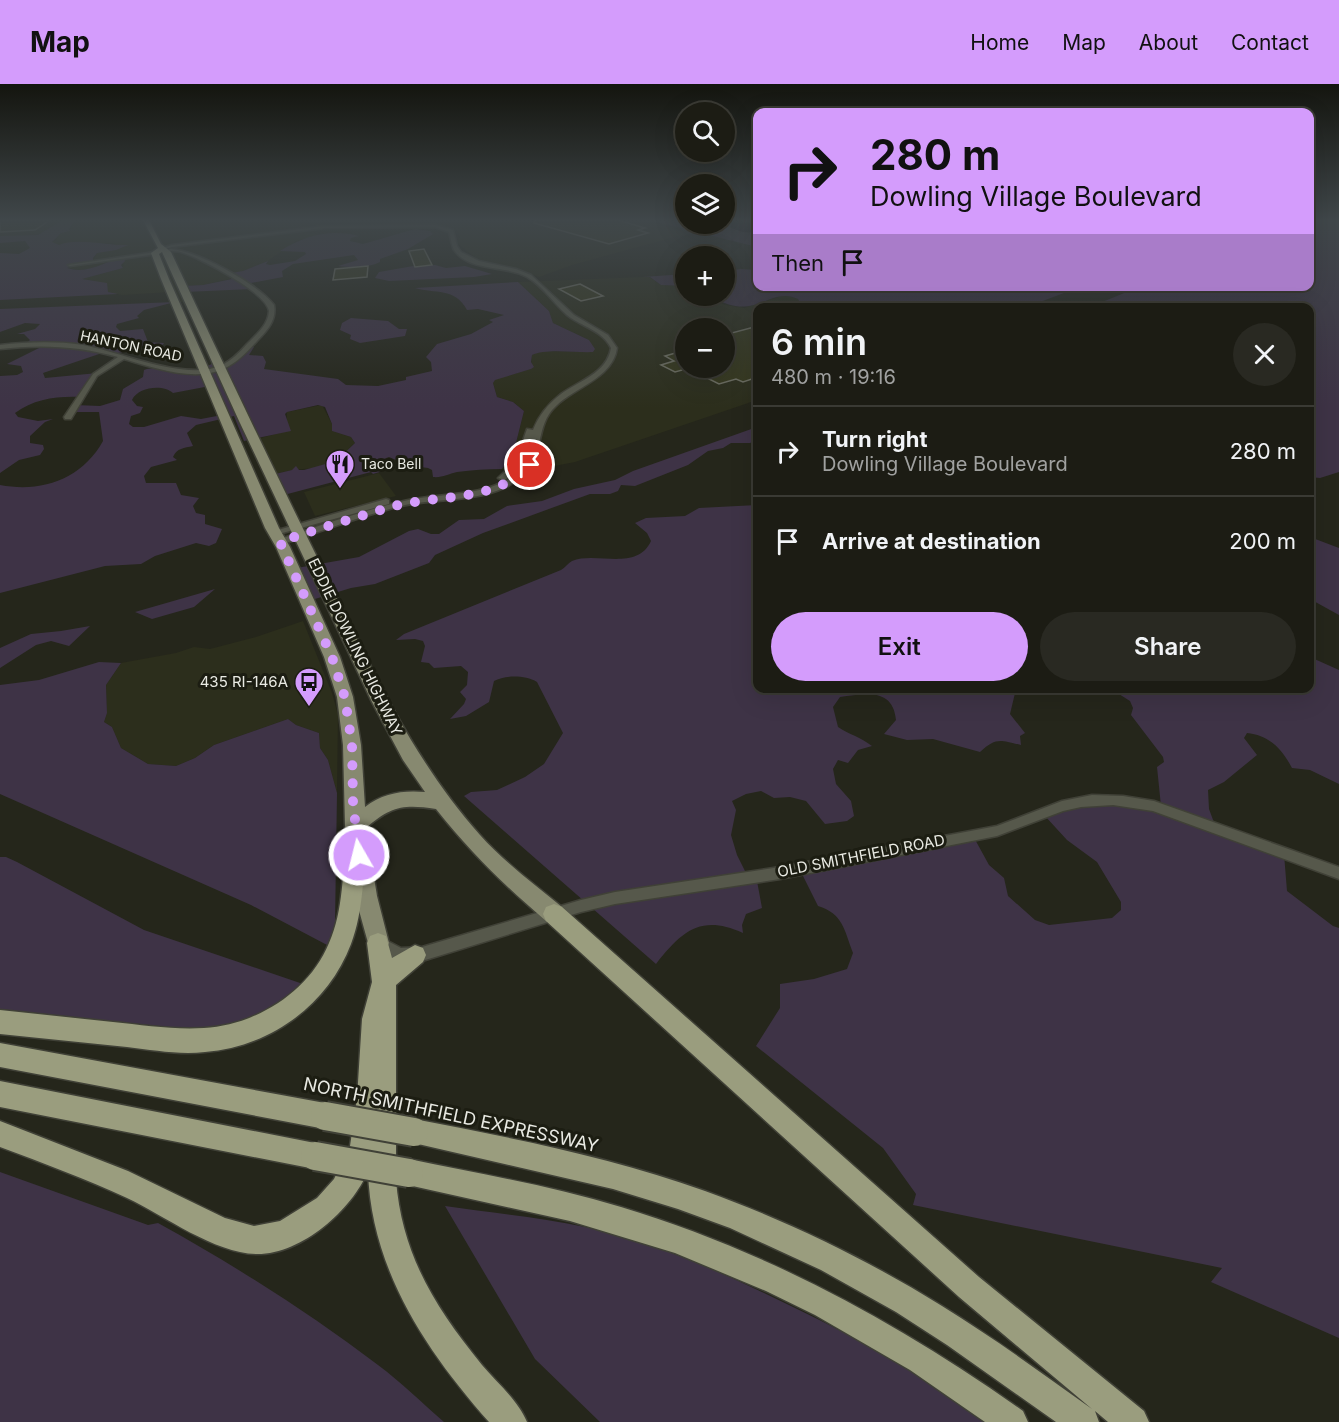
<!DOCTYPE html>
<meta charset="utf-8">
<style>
:root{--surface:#1c1c14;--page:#292922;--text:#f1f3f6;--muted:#a0a1a0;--line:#3a3a34;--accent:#d49cfc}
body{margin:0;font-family:Inter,sans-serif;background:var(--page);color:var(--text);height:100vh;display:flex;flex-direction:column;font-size:22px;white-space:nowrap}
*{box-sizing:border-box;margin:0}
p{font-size:20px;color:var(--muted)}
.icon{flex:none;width:33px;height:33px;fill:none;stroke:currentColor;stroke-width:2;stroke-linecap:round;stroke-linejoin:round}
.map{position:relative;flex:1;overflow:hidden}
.panel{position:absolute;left:753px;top:219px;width:561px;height:390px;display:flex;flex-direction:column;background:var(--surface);border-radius:12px;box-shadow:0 6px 24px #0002,0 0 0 2px var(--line)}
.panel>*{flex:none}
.banner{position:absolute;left:753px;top:24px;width:561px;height:183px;border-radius:12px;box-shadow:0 6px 24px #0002,0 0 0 2px var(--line);background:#d49cfc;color:#111;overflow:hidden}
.buttons{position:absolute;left:675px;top:18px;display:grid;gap:12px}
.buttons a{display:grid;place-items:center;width:60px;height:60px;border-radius:50%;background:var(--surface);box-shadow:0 6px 24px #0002,0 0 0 2px var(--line);font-size:30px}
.pin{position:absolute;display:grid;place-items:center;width:51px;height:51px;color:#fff;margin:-26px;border:3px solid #fff;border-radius:50%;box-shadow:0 2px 6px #0007}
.me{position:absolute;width:66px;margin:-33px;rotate:352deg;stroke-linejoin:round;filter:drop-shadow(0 0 4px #0008)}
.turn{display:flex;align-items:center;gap:21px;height:126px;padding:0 18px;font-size:27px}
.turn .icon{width:78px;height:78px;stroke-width:2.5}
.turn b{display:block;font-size:42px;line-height:51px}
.then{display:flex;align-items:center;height:57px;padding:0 18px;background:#0003;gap:12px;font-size:22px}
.round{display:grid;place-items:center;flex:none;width:63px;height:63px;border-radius:32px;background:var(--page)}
.summary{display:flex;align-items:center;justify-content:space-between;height:102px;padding:0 18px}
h1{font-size:36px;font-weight:600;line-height:45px}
.cta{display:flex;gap:12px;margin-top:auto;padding:12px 18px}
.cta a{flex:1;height:69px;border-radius:36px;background:var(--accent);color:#111;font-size:24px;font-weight:600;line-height:69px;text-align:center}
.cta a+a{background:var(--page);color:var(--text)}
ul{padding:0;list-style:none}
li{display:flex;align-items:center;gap:18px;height:90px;padding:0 18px;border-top:2px solid var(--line)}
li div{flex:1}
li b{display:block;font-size:22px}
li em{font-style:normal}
header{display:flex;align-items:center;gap:36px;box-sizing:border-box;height:84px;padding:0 30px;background:var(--accent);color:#111}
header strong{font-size:28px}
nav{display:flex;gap:33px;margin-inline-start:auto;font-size:21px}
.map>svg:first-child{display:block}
.built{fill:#2c2e1c;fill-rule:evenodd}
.green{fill:#3e3346;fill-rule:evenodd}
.water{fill:#170b1f}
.building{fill:#36381d;stroke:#6f7063;stroke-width:1.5}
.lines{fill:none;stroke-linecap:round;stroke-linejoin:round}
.street-casing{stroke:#404137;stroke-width:3}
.primary-casing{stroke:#404137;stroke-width:3}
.highway-casing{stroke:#404137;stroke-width:3}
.street{fill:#56584b;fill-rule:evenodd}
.primary{fill:#878970;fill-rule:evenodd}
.highway{fill:#9a9d7e;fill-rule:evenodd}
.highway-bridge-casing{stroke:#404137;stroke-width:32;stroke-linecap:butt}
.highway-bridge{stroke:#9a9d7e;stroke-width:28}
.route{stroke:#d49cfc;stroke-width:10;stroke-dasharray:0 18}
.labels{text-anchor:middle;stroke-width:6;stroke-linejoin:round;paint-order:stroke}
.far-street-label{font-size:14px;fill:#e9eae3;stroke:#1c1d12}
.far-poi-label{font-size:14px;fill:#e9eae3;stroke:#1c1d12;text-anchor:start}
.street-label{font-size:15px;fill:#e9eae3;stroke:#1c1d12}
.poi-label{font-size:15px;fill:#e9eae3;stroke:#1c1d12;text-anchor:end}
.near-street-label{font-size:18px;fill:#e9eae3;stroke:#1c1d12}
</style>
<header>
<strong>Map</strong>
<nav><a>Home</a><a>Map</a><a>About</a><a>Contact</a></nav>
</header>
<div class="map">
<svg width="1339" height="1338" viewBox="0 0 1339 1338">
<rect width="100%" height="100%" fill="#25261b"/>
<!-- built -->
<g class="built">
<polygon points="0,136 63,136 42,150 11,152 0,152"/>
<polygon points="75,136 298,136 311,141 297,147 320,151 296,157 268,177 243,187 234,194 203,201 183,202 190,221 184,221 183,218 175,219 170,208 122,211 108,208 95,197 82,195 123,184 124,173 108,176 103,182 96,184 80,186 66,184 93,177 97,169 124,163 112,159 59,161 51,158 56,156 61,149 70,147"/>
<polygon points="356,136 636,136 684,147 682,151 572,181 539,193 511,183 477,175 456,158 460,153 458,148 448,143 412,140 375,142 353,138"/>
<path d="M643 193H649L661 201 685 202 686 212H707L725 221 744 224 785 211 798 215 801 221 807 223 758 224 757 316 575 378 518 389 502 385 513 371 524 327 513 318 497 313 493 299 495 295 531 285 532 271 535 269 544 267 593 268 589 256 553 239 549 227 518 198ZM686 244H724V284H686Z"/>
<polygon points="322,321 332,340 332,347 351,353 355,359 336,377 314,384 292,386 271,391 253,356 287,347 287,328"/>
<polygon points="379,389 396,412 315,432 304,408"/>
<polygon points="303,537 332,609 338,631 337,709 328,676 320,664 319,649 296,641 288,635 214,661 195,674 176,682 148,680 121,664 112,643 104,638 107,629 106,601 121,579 176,569 194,563 210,565 256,553"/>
</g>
<!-- green -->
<g class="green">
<path d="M63 136H75L69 145 70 147 61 149 52 158 59 161C74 153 111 162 128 161L116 166 97 169 93 174V177L67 184C89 191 104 177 124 173L125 177 121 181 123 184 82 195 107 199 108 208 118 210 0 216V169L19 170 30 164 25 157 0 159V152L38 151Z"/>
<polygon points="649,136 724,140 725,136 757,136 757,163"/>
<polygon points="1319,136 1339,136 1339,388 1320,394 1310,393 1310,224 1090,223 1134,205 1145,203 1310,202 1310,141"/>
<path d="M415 145 430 147 433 150 408 165 380 175V178C368 184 352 184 338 182L358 176 354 171 293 180 282 187 283 193 246 200 252 205 185 208 183 202 203 201 232 195 226 190 243 187 268 177 266 180 270 181 295 177 306 170 305 168 280 167C306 151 330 145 359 152L351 154 350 157 363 160Z"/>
<polygon points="419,181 435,181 446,184 465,182 492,190 474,193 389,197 375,194 379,188"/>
<path d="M741 185 757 186 758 202 1080 203 1032 221 1016 224H807L801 221 798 215C771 202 757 235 720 217 715 214 711 215 707 212H724L725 187Z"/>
<polygon points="685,190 685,202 661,201 650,193 643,193"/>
<path d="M518 198 549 227 553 239 589 256 595 265 593 268C576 269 546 264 532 271L531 278 534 283 531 285 495 296 493 299 497 313 513 318 524 327 513 371 502 385C487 385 472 386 457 388 448 390 442 394 433 393L432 386 428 384 398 380 396 376 389 373 381 376 382 380 393 384 373 390 371 388 280 412 271 391 292 386 296 382 299 386H304L336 377 355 359 351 353 332 347V340L325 323 318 321 287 328 285 330 291 347 244 357 234 332 196 341 187 349 193 362C184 364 177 364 173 373L177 376 151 383 144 392 146 399H176L181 411 199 414 193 422 196 429 205 431V440L222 445 216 459 209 462 196 459 155 472 141 480 105 482 0 509V401C42 409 82 395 103 357L99 328H71L75 321 100 322 120 316 123 305 143 293 144 286C156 281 186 287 200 287L201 283 210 281 216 275 224 286 246 263H254L249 271 263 272 266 278 264 285 338 295 346 301 378 302 406 296V293L432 287 431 278 426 273 437 260 471 250 493 238 489 236 504 231 478 225 467 226C455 203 435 210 415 204ZM210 302 222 331 201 335 181 332 144 343H133L129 340 131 332 140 329 143 323 137 322 132 316C138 303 163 300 173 309Z"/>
<path d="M175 218 144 226 137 232 139 234 117 240 116 243 120 247 143 245 148 258 164 259 162 262C143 255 124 274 105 268L43 289 45 294 98 289 80 313C57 312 34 315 15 329L18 333 38 337 53 335 45 338 30 352V359L43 361 44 365 40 371 19 376 0 389V292L17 291 23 288 21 282 7 280 39 264 24 262 30 256 24 250H17L35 245 40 240 25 239 0 248V225Z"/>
<polygon points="351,234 388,237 399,245 407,245 405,252 360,259 350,255 351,251 340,246 342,239"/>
<polygon points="757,343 757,356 750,359 731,359 723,364 708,367 688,381 635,402 621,401 618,407 610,410 590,410 483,449 435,471 429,479 375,500 351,504 305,518 291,485 359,473 409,447 418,445 431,450 439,450 459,436 484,435 507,422 542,417 574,405 615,396 633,387"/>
<path d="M757 421 758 604H968L981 608 1016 605 1010 630 1025 649 1020 652 1021 661C1000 656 996 653 980 668L933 655 907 656 884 650 896 636C893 603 864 610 840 613L833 623 838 643C850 651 859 652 872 662L858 666 848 679 838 676 833 685 836 700 851 717 854 732 847 737 825 740 806 717 790 713 774 714 761 707 746 710 732 717 736 726 731 751 737 771 748 793 757 797 762 824 746 830 742 841 743 849C701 830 682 847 656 880L464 712 471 708 497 706 525 693 544 680 563 649 537 598C525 591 505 591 494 597L489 618 466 632 450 635 464 620 466 615 460 608 467 601 468 588 461 582 434 584 429 579 421 578 425 562 423 557 415 555 396 556 404 550 561 486C565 484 568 479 572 477 596 467 637 488 651 457L647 449 635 439 646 434 685 432 699 424Z"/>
<polygon points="1310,453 1339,464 1339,531 1310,515"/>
<polygon points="215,505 194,523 152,535 135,528"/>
<polygon points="90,542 69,562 51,557 36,561 0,584 0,564 31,550 61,547"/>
<path d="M1310 573 1339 586V700L1310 686 1292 684C1282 665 1269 651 1247 649L1244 654 1257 671 1224 698 1208 706 1209 725 1216 744 1284 770 1287 807 1333 842 1339 844V1254L1211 1198 1222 1184 913 1121 916 1110 883 1064 756 962 780 924V900L814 895 847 885 853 869C844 845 843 830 818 822L800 786 972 750 989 781 1004 794 1008 812 1035 836 1049 841 1112 834 1121 826V818L1097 778 1067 756 1045 732 1077 716 1161 722 1157 683 1164 678 1163 673 1131 631 1133 624 1130 617 1111 605 1310 604Z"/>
<polygon points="99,578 121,579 106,601 107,629 104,638 112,643 121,664 148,680 176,682 195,674 214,661 288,635 296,641 319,649 320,664 328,676 337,709 335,840 329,862 251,821 0,710 0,601 39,596"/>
<path d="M0 773H6L17 778 144 846 303 900C262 933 240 943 187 945L0 925Z"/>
<path d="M0 1088 148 1141 158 1139C234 1181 308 1228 378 1281 401 1298 422 1319 444 1338H0Z"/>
<path d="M445 1122C491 1129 539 1133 585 1143 658 1159 726 1190 793 1223 861 1256 928 1292 989 1338H600L535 1275Z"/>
</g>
<!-- water -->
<polygon class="water" points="725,136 756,138 757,149 742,148 722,140 724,140"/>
<!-- building -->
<g class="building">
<polygon points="0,136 50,136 35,146 0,148"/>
<polygon points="535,136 618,136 645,144 638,146 648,149 609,160 534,139"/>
<polygon points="424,165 432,181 415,183 409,167"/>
<polygon points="368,182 367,193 333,196 335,185"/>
<polygon points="580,200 603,212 581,217 559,205"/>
<polygon points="758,242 758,293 743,298 736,295 719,300 687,284 724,284 724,251"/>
<polygon points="686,266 686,285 675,288 661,281 674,277 665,272"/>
</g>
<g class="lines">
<!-- street casing -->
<g class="street-casing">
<g id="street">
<path d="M435 141 453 146 457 162 461 168 479 177 516 185 531 191 574 231 608 251 617 264C613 294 575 303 556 322 534 342 545 373 524 391 493 420 440 413 401 422 361 432 322 447 283 460H277V456C319 442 361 427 404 417 439 409 479 413 511 394 524 386 528 375 531 360 526 375 518 387 505 396L498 394C521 373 517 373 527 345L533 346C539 331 548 320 561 310 579 297 607 289 611 264 602 246 582 243 567 231 553 219 543 202 527 193 506 181 469 188 454 166 451 160 451 154 449 148L435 143 325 144 172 163 161 166 159 165 172 161 325 142Z"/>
<path d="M169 165C195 165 258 200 274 221 277 236 267 247 257 257 249 266 240 276 229 282 199 300 155 284 124 275L97 292 71 335H65L64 333 93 290 118 273C79 262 40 260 0 265V261C27 258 56 257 83 261 120 268 187 298 222 281 232 276 240 268 247 260 257 250 268 241 269 227 266 208 200 174 181 168 177 167 172 167 167 167Z"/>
<polygon points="155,168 157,170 70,182 68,181"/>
<polygon points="386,415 389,416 389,420 275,451 271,448"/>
<polygon points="1092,711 1123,712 1154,717 1339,783 1339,795 1153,727 1113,721 1081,723 1063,727 997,752 780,795 615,820 581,828 422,877 400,878 373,864 371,859 373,854 378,852 401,864 422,863 581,816 615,808 780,783 997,742 1062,717"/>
</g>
</g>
<!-- primary casing -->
<g class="primary-casing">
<path id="primary" d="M143 136H149L161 160 171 168C218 269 266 370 316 471 364 568 407 669 480 751 504 778 534 800 562 823L565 830 562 837 554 840 546 837C504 801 471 769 436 725 404 720 391 722 366 744L377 812 389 859 386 866 378 869 370 866 355 812 345 742 343 661 337 613 324 573 276 463 265 444 161 195 151 169 158 164ZM162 168 240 339 372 618 403 676 425 708C403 706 383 709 365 723L361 661 353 613 340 573 290 463 279 444 169 195 159 170Z"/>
</g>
<!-- highway casing -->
<g class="highway-casing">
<g id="highway">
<path d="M357 744 364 746 367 752C363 788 364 826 351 860 328 921 270 963 205 968 179 971 153 966 127 963 85 959 42 954 0 950V926C38 930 75 934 113 938 143 941 174 946 204 944 256 941 309 908 329 859 344 826 342 787 347 752L350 746Z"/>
<path d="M554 820 562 823 979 1193 1144 1327 1149 1338H1108L1095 1327 1099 1338H1056L947 1261 896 1228 821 1186 730 1144 678 1125 613 1105 405 1057 401 1048 405 1039 414 1035C512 1054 611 1073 705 1107 788 1137 868 1176 942 1222 994 1254 1043 1290 1092 1325L959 1213 546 837 543 830 546 823Z"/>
<path d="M378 849 386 852 392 874 415 861 423 864 426 871 423 878 396 901V1096C402 1171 435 1223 482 1281 497 1299 518 1316 527 1338H489C426 1267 371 1185 368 1087 352 1126 301 1171 256 1170 214 1169 165 1132 127 1114 86 1095 43 1079 0 1063V1037L128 1087 225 1134 254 1142 280 1137 317 1114 334 1095 350 1062 357 1014 362 935 372 898 367 859 370 852Z"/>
<polygon points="0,959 325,1019 334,1023 338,1032 334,1041 325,1045 0,983"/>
<polygon points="0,997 315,1059 324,1063 328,1072 324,1081 315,1085 0,1023"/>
<path d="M409 1075C480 1090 552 1102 621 1123 767 1167 899 1239 1023 1327L1028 1338H985L910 1286 815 1231 766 1207 675 1169 570 1137 399 1099 395 1089 399 1079Z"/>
</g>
</g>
<!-- street -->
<use href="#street" class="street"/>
<!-- primary -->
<use href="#primary" class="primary"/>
<!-- highway -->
<use href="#highway" class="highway"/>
<!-- highway-bridge casing -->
<g class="highway-bridge-casing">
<g id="highway-bridge">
<polyline points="325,1032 414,1048"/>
<polyline points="315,1072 409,1089"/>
</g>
</g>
<!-- highway-bridge -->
<use href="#highway-bridge" class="highway-bridge"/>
</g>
<!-- sky -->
<linearGradient id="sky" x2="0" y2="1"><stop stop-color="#14150f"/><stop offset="0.42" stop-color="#40474a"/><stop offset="1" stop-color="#40474a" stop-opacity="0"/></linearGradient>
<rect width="1339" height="324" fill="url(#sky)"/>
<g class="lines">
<!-- route -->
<path class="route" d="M359 771 353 718 352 661 345 614 332 573 280 458C317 445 354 434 391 423 436 410 496 419 530 381"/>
</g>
<!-- icons -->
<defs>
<g id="restaurant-pin" transform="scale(1.5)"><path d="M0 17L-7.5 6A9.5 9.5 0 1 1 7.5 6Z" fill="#d49cfc" stroke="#1c1d12"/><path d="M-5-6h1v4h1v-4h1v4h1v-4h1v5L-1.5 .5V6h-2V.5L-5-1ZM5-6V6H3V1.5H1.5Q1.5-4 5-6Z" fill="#111"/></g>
<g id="bus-pin" transform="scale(1.5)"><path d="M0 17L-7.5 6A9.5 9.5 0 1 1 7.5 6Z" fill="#d49cfc" stroke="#1c1d12"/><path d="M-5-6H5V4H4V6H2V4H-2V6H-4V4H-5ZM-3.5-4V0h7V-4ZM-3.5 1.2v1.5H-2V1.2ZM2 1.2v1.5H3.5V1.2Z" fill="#111"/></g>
</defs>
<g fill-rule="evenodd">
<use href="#restaurant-pin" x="340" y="380"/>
<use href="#bus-pin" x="309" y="598"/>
</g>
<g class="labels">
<!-- far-street labels -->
<g class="far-street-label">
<text transform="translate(131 262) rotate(12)" y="5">HANTON ROAD</text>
</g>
<!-- far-poi labels -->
<g class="far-poi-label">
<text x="361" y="385">Taco Bell</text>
</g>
<!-- street labels -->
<g class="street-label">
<text transform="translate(355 563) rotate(64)" y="5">EDDIE DOWLING HIGHWAY</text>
<text transform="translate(861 772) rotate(-11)" y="5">OLD SMITHFIELD ROAD</text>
</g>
<!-- poi labels -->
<g class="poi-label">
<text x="288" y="603">435 RI-146A</text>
</g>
<!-- near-street labels -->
<g class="near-street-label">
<text transform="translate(451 1031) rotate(12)" y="6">NORTH SMITHFIELD EXPRESSWAY</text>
</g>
</g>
</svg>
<div class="buttons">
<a><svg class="icon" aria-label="search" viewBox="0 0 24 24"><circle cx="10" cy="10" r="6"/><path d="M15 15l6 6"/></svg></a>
<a><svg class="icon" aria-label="layers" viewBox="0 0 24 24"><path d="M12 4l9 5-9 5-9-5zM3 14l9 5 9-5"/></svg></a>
<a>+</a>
<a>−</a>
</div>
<div class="pin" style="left:530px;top:381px;background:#d93025"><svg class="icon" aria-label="arrive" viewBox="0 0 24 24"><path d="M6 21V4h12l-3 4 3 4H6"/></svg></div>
<svg class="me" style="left:359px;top:771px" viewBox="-20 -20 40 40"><circle r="17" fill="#d49cfc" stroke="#fff" stroke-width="3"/><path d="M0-11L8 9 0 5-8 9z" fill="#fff"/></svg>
<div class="banner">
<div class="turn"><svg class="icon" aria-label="right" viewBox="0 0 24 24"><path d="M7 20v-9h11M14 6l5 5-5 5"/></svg><div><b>280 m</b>Dowling Village Boulevard</div></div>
<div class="then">Then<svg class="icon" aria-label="arrive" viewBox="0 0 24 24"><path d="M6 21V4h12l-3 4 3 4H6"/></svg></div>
</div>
<section class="panel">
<div class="summary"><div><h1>6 min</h1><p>480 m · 19:16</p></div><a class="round"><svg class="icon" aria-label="close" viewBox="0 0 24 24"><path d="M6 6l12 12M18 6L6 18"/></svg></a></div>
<ul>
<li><svg class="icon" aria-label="right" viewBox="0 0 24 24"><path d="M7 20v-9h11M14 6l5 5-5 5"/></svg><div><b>Turn right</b><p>Dowling Village Boulevard</p></div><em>280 m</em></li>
<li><svg class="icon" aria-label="arrive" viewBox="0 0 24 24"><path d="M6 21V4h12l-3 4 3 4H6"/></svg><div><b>Arrive at destination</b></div><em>200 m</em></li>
</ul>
<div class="cta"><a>Exit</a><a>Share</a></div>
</section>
</div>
